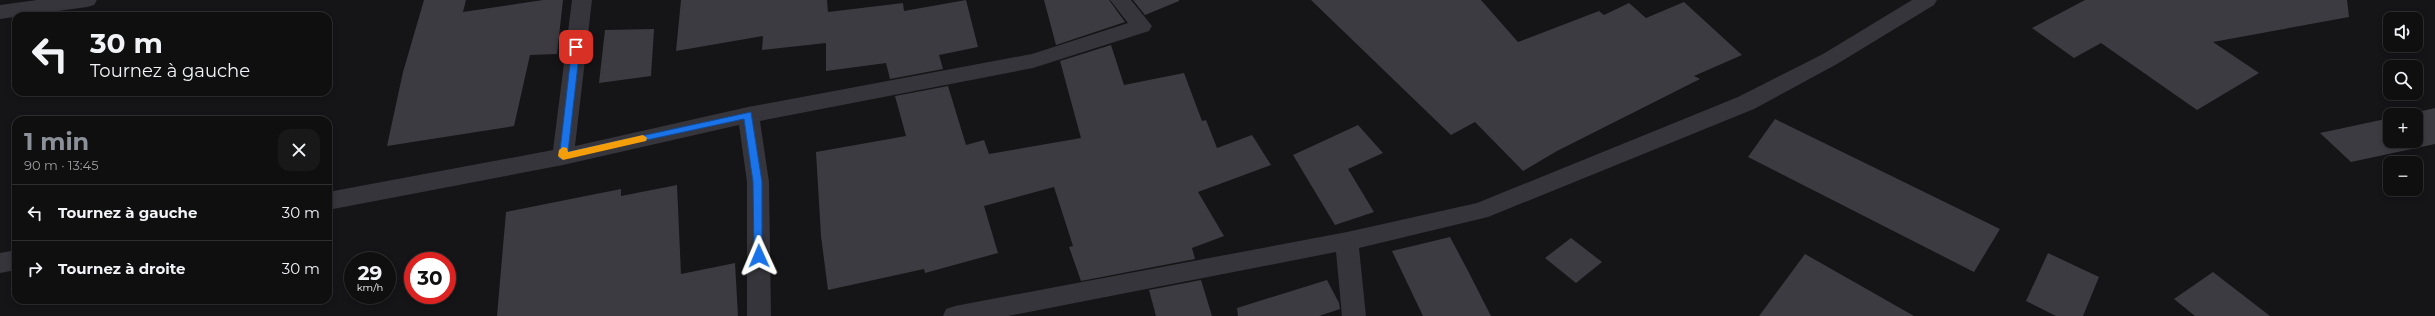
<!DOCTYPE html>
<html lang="fr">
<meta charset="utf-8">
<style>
:root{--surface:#100f10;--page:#191819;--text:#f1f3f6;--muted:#9c9c9f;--line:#302f30;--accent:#8c9099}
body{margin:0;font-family:Montserrat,sans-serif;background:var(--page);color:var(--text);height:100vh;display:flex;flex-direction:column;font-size:15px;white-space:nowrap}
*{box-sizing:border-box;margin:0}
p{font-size:13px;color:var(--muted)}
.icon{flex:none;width:22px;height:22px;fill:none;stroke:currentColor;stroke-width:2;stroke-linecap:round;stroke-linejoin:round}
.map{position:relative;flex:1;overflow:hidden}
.sheet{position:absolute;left:12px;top:116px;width:320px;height:188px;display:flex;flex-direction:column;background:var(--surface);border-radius:12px;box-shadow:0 2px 6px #0003,0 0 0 1px var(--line)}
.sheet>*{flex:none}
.top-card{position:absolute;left:12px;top:12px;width:320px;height:84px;border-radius:12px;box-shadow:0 2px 6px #0003,0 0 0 1px var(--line);background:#100f10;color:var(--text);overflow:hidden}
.fabs{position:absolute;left:2383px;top:12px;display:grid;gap:8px}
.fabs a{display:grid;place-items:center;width:40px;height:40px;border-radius:8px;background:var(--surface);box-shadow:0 2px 6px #0003,0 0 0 1px var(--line);font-size:20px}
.speed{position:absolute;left:344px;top:252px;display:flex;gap:8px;font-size:20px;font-weight:700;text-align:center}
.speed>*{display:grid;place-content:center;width:52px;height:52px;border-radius:50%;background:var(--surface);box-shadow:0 2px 6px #0003,0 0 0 1px var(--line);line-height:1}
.speed small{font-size:10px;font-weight:400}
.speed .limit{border:6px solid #d22;background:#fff;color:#111}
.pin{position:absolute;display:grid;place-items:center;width:34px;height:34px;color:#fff;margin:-17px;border-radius:8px;box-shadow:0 2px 6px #0006}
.me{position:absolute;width:44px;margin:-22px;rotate:359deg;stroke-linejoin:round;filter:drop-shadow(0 0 3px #0008)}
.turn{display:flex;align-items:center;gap:14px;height:84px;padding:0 12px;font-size:18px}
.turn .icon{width:52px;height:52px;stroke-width:2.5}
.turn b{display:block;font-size:28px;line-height:34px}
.round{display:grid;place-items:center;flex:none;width:42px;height:42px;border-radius:12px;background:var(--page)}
.head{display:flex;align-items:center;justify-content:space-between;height:68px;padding:0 12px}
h1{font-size:24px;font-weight:700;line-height:30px;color:var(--accent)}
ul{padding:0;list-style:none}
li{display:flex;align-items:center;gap:12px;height:56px;padding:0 12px;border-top:1px solid var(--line)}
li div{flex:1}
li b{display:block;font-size:15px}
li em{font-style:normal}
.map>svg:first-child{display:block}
.building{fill:#3c3b41}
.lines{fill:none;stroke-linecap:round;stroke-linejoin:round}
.street{fill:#35353b;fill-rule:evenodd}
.route{fill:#1a73e8;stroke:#114b97}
.slow{fill:#f59e0b}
</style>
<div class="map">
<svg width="2435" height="316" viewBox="0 0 2435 316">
<rect width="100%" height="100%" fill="#151416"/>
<!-- building -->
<g class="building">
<polygon points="424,0 466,0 463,12 543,0 563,0 557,54 530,55 514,126 387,146 403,72"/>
<polygon points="681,0 827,0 828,12 903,3 904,11 966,0 978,47 939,55 943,69 890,79 886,63 826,71 826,43 762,50 763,36 676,51"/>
<polygon points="1044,0 1109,0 1125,22 1056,45"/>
<polygon points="1133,0 1179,0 1179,1 1145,15"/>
<polygon points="1311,0 1481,0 1518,42 1599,11 1604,15 1629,3 1646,18 1684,2 1742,55 1694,76 1700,79 1557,151 1523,171 1475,122 1451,135"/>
<polygon points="2085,0 2347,0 2349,17 2213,42 2259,73 2197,110 2101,43 2074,58 2032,28"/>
<polygon points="654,29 651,76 599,83 605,30"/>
<polygon points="1111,45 1124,85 1184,73 1202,121 1206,120 1217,148 1252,135 1271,165 1198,192 1224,236 1192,248 1195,259 1081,281 1069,247 1073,246 1054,187 984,206 998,253 925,273 924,269 828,290 821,236 816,152 906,136 895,96 948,86 966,145 984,140 989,154 1081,138 1060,61"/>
<polygon points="2435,108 2435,144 2351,162 2320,133 2390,118 2390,141 2416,141 2416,115 2405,115"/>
<polygon points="1775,119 2000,229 1974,272 1748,157"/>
<polygon points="1358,125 1383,153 1348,169 1374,212 1335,225 1293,155"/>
<polygon points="677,185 681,274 735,263 738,316 497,316 506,212 621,189 621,196"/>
<polygon points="1450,237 1467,269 1491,316 1423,316 1392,251"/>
<polygon points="1571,238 1602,262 1576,283 1545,258"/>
<polygon points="2048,253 2099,277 2083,316 2056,316 2026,301"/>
<polygon points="1805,254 1914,316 1759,316"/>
<polygon points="2213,272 2270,316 2195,316 2174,299"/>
<polygon points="1201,280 1212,316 1156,316 1149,290"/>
<polygon points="1327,280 1339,303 1340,309 1319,316 1238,316 1237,308"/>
</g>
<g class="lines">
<!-- street -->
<g class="street">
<polygon points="37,0 97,0 94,5 87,7 0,19 0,5"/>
<polygon points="572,0 592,0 575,146 748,107 1032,54 1128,23 1110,0 1131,0 1152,26 1149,31 1033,68 760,121 769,182 771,316 747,316 747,182 739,125 563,165 328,210 328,192 553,150"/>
<polygon points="1912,0 1937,0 1934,5 1837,64 1754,109 1488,217 1359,248 1366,316 1342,316 1336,252 1008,316 943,316 946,309 955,306 1347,232 1477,203 1738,97 1823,54"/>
<polygon points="16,250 16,270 0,273 0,253"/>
</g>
</g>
<!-- route -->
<polygon class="route" points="576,44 580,47 568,152 751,112 762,182 762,259 755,259 754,256 753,182 744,119 559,159 572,47"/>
<!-- slow -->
<polygon class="slow" points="643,135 647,138 646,141 563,160 558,156 559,150 563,147 567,148 568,152"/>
</svg>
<div class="fabs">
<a><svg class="icon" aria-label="sound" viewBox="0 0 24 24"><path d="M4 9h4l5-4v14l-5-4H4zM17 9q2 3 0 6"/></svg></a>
<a><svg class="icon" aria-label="search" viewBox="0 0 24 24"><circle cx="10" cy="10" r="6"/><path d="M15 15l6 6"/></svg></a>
<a>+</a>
<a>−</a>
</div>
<div class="speed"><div>29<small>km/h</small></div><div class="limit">30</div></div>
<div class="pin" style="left:576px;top:47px;background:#d93025"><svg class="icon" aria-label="arrive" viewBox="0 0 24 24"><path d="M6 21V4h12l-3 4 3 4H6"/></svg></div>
<svg class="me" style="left:759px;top:256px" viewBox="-20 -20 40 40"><path d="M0-17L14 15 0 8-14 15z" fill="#1a73e8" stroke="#fff" stroke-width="4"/></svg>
<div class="top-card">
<div class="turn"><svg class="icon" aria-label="left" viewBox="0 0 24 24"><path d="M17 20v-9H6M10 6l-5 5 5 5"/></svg><div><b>30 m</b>Tournez à gauche</div></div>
</div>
<section class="sheet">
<div class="head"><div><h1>1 min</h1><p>90 m · 13:45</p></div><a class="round"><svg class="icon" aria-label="close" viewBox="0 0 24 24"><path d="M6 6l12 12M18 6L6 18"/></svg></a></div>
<ul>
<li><svg class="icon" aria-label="left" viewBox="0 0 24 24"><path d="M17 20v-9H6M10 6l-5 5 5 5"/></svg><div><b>Tournez à gauche</b></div><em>30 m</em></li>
<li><svg class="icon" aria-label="right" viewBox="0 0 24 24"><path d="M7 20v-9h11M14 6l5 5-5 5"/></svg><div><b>Tournez à droite</b></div><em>30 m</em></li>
</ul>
</section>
</div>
